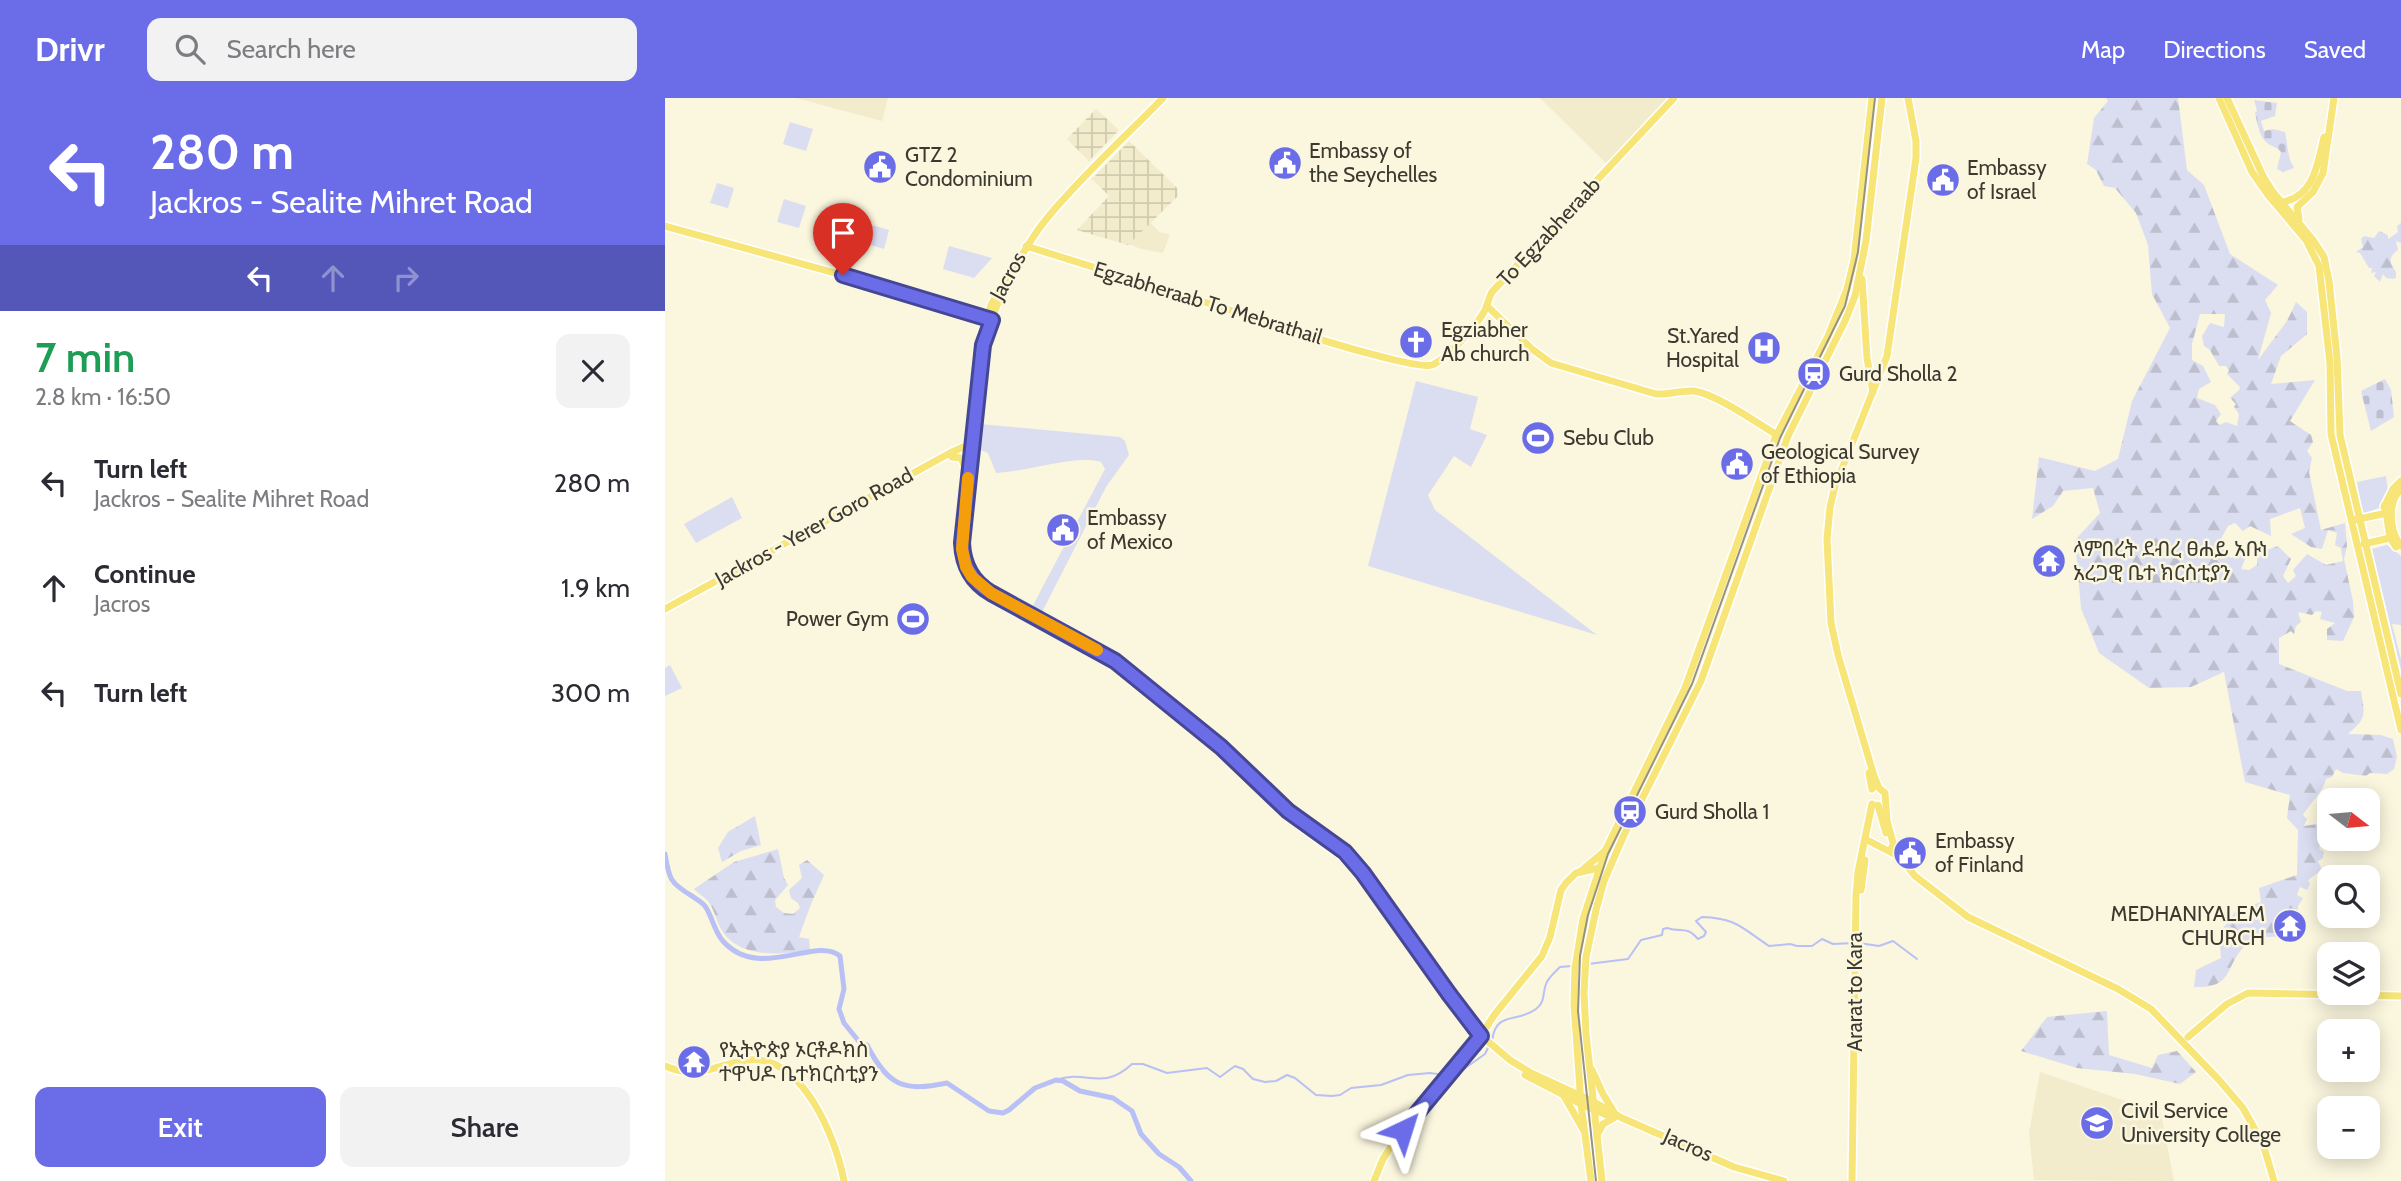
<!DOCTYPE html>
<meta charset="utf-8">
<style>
:root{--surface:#fff;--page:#f2f2f3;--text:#2b2b33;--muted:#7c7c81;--accent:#6a6de7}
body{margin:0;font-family:Cabin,"Noto Sans Ethiopic",sans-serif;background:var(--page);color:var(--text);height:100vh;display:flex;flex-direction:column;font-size:26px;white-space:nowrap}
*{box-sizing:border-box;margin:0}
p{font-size:23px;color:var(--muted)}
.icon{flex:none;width:38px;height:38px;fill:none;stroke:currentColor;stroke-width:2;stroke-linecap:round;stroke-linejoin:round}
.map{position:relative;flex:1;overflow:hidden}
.drawer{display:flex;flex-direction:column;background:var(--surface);width:665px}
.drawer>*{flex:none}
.guide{background:#6a6de7;color:#fff;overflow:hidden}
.needle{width:46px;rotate:106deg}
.tools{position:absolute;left:1652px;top:690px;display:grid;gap:14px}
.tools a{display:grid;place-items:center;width:63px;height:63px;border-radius:14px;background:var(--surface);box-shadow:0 4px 18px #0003;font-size:35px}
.pin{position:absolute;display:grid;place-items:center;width:60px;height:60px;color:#fff;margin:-72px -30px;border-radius:50% 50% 50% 0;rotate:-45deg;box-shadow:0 0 7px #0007}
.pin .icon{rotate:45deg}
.me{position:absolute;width:77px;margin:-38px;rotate:41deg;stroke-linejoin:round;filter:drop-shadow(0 0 5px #0008)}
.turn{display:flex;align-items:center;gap:24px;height:147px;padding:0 35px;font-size:32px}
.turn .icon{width:91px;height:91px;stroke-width:2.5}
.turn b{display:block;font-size:49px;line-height:60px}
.lanes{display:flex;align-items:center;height:66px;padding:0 35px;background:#0003;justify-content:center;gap:35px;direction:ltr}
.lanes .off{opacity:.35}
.round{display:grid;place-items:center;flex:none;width:74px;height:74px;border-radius:14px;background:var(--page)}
.summary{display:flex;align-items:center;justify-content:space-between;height:119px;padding:0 35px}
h1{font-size:42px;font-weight:600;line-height:52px;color:#1e9e55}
.action{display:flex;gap:14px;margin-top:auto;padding:14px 35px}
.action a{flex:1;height:80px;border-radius:14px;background:var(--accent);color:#fff;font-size:28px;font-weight:600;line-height:80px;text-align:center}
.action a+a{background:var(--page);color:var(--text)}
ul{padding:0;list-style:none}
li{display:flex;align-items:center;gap:21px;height:105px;padding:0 35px}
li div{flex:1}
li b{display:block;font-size:26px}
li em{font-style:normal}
header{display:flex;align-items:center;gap:42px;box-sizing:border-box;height:98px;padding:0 35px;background:var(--accent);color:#fff}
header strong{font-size:33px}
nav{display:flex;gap:38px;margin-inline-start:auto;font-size:24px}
.search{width:490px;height:63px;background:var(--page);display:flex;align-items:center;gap:18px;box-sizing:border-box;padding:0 24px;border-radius:14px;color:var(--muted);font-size:26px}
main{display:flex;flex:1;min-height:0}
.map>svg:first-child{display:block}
.built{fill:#f2ebcc}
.industrial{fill:url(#industrial-grid)}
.green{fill:#dbdef0}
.forest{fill:url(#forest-firs);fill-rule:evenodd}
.cemetery{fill:url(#cemetery-stones)}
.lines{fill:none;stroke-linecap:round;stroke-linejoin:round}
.stream{stroke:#b8c0f5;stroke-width:2}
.river{stroke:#b8c0f5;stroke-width:5}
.major-casing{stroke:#fff;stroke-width:10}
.major{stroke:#f7e578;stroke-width:7}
.tram{stroke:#969282;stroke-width:2}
.route-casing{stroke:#454796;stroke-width:18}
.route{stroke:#6a6de7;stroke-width:12}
.slow{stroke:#f59e0b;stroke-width:12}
.labels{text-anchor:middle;stroke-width:5;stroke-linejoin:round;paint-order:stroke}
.poi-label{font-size:21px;fill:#3b3930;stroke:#fbf6de;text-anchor:start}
.street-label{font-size:21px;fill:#3b3930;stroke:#fbf6de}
</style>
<header>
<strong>Drivr</strong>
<div class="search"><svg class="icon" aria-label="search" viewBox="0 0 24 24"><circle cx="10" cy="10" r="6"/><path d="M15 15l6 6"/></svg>Search here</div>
<nav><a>Map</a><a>Directions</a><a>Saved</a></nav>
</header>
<main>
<section class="drawer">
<div class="guide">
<div class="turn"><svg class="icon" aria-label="left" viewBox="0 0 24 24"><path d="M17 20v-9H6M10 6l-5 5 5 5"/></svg><div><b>280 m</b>Jackros - Sealite Mihret Road</div></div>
<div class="lanes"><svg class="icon" aria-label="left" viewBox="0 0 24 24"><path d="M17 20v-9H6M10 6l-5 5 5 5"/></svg><svg class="icon off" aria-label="ahead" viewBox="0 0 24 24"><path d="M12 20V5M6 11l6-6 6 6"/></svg><svg class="icon off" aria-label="right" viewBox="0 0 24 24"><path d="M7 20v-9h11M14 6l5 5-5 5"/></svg></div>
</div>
<div class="summary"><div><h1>7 min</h1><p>2.8 km · 16:50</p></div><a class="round"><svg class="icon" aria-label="close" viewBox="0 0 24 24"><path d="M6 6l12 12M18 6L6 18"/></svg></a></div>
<ul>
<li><svg class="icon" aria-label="left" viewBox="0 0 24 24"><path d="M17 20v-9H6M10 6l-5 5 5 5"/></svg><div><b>Turn left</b><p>Jackros - Sealite Mihret Road</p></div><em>280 m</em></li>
<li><svg class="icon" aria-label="ahead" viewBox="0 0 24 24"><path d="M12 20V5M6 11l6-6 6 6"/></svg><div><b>Continue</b><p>Jacros</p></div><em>1.9 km</em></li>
<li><svg class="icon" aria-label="left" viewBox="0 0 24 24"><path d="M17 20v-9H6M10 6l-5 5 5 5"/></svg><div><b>Turn left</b></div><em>300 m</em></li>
</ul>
<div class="action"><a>Exit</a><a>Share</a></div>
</section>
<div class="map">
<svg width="1736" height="1083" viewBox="0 0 1736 1083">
<defs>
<pattern id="industrial-grid" width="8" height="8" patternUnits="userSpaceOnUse" patternTransform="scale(1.75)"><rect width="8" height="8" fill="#f2ebcc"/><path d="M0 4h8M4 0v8" fill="none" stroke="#d0cab0"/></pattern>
<pattern id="forest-firs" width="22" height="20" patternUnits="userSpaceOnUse" patternTransform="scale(1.75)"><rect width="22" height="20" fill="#dbdef0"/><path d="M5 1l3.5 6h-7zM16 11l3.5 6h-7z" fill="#bdbfce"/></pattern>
<pattern id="cemetery-stones" width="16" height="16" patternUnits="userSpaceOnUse" patternTransform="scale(1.75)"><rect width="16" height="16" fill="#dbdef0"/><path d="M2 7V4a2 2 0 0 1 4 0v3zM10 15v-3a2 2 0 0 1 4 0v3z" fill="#bdbfce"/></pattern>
</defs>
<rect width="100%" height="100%" fill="#fbf6de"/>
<!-- built -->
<g class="built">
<polygon points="131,0 223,0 217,23"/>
<polygon points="875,0 1002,0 942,66"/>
<polygon points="472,110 494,134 505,136 498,155 476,151 457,143"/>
<polygon points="1375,974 1496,1015 1509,1083 1369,1082 1364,1035"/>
</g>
<!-- industrial -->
<g class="industrial">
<polygon points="431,11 454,32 424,63 402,41"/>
<polygon points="464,43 512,90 513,98 463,147 412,132 444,98 427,81"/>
</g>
<!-- green -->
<g class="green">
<polygon points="125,24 148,31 141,53 118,46"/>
<polygon points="52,85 69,90 63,110 45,105"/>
<polygon points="119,101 141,108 134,130 112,124"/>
<polygon points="203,126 224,132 219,151 198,145"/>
<polygon points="284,148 327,160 309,180 278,171"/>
<polygon points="751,283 813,299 805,331 822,337 806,369 789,358 763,397 770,412 932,537 703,468"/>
<path d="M315 326 455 339 460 343 464 357 441 389 375 518 365 513 440 371 436 364C411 356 361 374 331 375L323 355 316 352Z"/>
<polygon points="1721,378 1723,395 1716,409 1698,416 1692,384"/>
<polygon points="67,399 77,420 31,445 19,426"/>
<polygon points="1722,447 1736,458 1736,527 1727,526 1736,561 1736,572 1707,451"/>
<polygon points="5,567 17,590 0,598 0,570"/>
</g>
<!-- forest -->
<g class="forest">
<path d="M1441 0H1513L1522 72 1539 87 1565 156 1613 187 1600 202 1606 215 1593 262 1622 223 1631 204 1642 214V236L1616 258 1606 286 1650 282 1625 323 1646 337 1648 344 1642 353 1647 360 1644 374 1656 432 1680 425 1682 448 1679 461 1688 503 1689 519 1678 543 1662 542V531L1670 525 1655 521 1657 514 1651 513 1647 517 1633 514 1636 524 1631 528 1629 536 1626 533 1614 540V566L1682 593H1696C1700 618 1702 619 1683 636L1716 637 1728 641 1732 659 1729 671 1722 676 1705 675 1701 678 1678 675 1671 671 1667 679 1661 681C1659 693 1645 705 1638 717L1642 721 1639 728 1652 726V715L1657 717 1658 710 1664 707V732L1662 734 1664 742 1655 747 1654 751 1659 754 1658 760 1653 763 1657 772 1643 782 1645 786 1642 792 1635 789 1632 797 1638 800 1633 808V816L1629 819 1623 813 1618 819 1623 834C1612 843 1597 835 1586 843 1557 864 1573 891 1529 889L1531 872 1556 860 1554 836 1570 814 1596 804 1594 790 1632 777 1633 732 1622 720 1625 697 1580 684 1559 574 1526 589 1484 590 1434 555 1416 510 1410 442 1435 415 1428 390 1398 393 1388 408 1367 421 1374 359 1430 373 1453 361 1467 303 1505 230 1487 196 1483 147 1471 115 1450 90 1439 88 1431 72 1422 66 1429 20 1443 3ZM1535 216H1560L1559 229 1545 225 1537 238 1539 248 1545 252 1554 268H1561L1564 273 1562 276 1575 289 1574 292 1565 300 1571 306 1569 309 1574 316 1572 328 1561 324 1554 327 1551 323 1556 316 1550 307 1532 300 1534 291 1546 284 1538 268 1527 262V246ZM1635 410 1640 430 1626 436 1646 449 1657 451 1663 432 1672 435 1670 447 1676 450 1678 463 1661 467 1642 456 1628 472 1631 478 1623 485 1618 478 1626 461 1613 448 1602 452 1592 461V467L1584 472 1576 471 1580 461 1577 456 1565 460 1556 441 1563 428 1570 425 1578 433 1585 428 1606 438 1605 421Z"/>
<path d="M1736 125V145L1731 143 1733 152C1722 160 1725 165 1731 174V179L1729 181 1721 180 1718 176 1715 184 1709 178 1711 174 1706 175 1707 170H1704L1695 155 1691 154 1698 149 1696 141 1699 138 1709 140 1714 133 1723 137V141L1733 134 1732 128Z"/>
<polygon points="90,718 96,747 76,753 57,764 53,750 63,734"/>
<path d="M113 751 119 780 123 787 110 802 111 809 119 815 128 816 135 810 133 805 126 800 124 792 137 780 134 767 142 762 159 777 146 806 134 839 144 841 145 852C118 857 79 860 60 837 52 827 51 816 45 806 42 800 34 797 29 791L69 764Z"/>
<polygon points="1442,913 1444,957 1487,970 1493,957 1512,953 1531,974 1515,986 1470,976 1412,970 1356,953 1382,919"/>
</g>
<!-- cemetery -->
<g class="cemetery">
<path d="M1589 2 1612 5 1610 18 1596 23 1599 33 1608 31 1620 34C1623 47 1622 59 1629 70L1618 74 1612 71 1616 54C1611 48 1606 49 1601 44 1594 38 1592 23 1590 15L1592 13Z"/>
<polygon points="1720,281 1726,292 1729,319 1706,333 1696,293"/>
</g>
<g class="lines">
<!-- stream -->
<g class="stream">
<polyline points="1194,845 1214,848 1228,843 1252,861"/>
<path d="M923 866 963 861 976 842 997 837 998 831 1002 830C1017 835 1021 827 1033 841L1039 838 1041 834 1031 823 1037 819C1071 820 1077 830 1104 848L1125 846 1132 848H1147L1157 841 1168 846 1189 845"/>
<path d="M827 943C831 912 851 926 871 911 881 903 877 896 881 886 883 880 890 874 895 869L907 868"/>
<polyline points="786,978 789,978 820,956 824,948"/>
<path d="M391 982C421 971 437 994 467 966H478L502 975 542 970 555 979 570 968 578 971 588 981 600 984 611 983 622 977 630 980 651 997 667 998 675 997 686 990 716 987 743 977 765 975 780 977"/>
</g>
<!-- river -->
<path class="river" d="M0 756C4 781 5 785 27 798 31 801 37 804 40 808 47 818 49 832 57 842 94 885 150 837 175 858L179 891 174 911 179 925 196 946 202 947C223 988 238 994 282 985L324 1013 338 1015 344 1012 370 990 391 982 398 983 415 993 448 1000 467 1013 476 1036 494 1056 514 1069 526 1083"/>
<!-- major casing -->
<g class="major-casing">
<g id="major">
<path d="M498 0C460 39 418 77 383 119 358 149 331 203 320 241 315 258 316 277 314 294 310 326 305 357 302 389 299 428 286 471 325 496L450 563 556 649 623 713 680 754 698 775 813 935 845 962 866 975 929 1004 957 1020 1069 1069 1119 1083"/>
<polyline points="1554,0 1587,74 1603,97 1641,142 1654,168 1665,265 1666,336 1736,632"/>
<polyline points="1562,0 1598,78 1608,94 1648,142 1659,159 1664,183 1672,259 1675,337 1736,596"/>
<path d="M1617 104C1649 99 1653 65 1659 39"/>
<polyline points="1634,121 1632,109 1648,94 1658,75 1669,0"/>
<polyline points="0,128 253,198 323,221"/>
<path d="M361 148 568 213 585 220C613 228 749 273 767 267 782 261 811 228 819 214 823 207 823 201 827 194L1009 0"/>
<polyline points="1197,181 1202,260 1208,294"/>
<path d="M822 208 867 251 886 265 991 296C1004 297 1016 292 1029 293 1051 296 1092 325 1112 337"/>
<polyline points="317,235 326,207 335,191"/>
<polyline points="307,308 314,250"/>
<polyline points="287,359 296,360 300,369"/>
<path d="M1736 391C1722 405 1724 432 1736 448"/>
<polyline points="1720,407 1725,440 1731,449"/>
<polyline points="1719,409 1728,391 1736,383"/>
<polyline points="1689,422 1722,415"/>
<polyline points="1699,446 1729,439"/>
<polyline points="0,511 285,355 307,345"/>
<polyline points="1204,675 1207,691"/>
<polyline points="1213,707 1221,735"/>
<polyline points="635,728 677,758"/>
<polyline points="1204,743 1235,759"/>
<polyline points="1227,749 1250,778 1303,819 1453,891 1486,911 1554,982 1578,1010 1598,1046 1609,1083"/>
<polyline points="1230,752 1222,723 1220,695 1214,690 1209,678 1173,557 1166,525 1162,441 1165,409 1170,388 1222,258 1251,60 1251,43 1243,0"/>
<polyline points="915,774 941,752"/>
<polyline points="1196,792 1200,762"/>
<polyline points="1523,939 1562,906 1583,895 1736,898"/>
<path d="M0 968C34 983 51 966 83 962 138 956 171 1041 179 1083"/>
<polyline points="927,972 938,996 949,1014"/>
<polyline points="860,977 916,1006 944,1018"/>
<polyline points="899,998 919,1033"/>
<polyline points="932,1037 938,1026 949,1020"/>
<polyline points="709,1083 718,1061 732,1039 813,942 830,916 877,858 885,839 896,792 901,785 911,775 934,770"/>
<polyline points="926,1083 916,1006 909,906 910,870 918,821 941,751 1020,590 1110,340 1163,238 1182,191 1189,162 1207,0"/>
<polyline points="937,1083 921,936 919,895 921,859 931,812 939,783 958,739 1036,583 1123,338 1180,223 1190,198 1201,143 1217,0"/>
<polyline points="1187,1083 1191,798 1193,774 1207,706"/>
</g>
</g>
<!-- major -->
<use href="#major" class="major"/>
<!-- tram -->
<polyline class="tram" points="931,1083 913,913 915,858 923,817 943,756 1027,586 1115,340 1180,208 1193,154 1210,0"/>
</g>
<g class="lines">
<!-- route casing -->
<g class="route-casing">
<path id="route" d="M178 177 327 222 318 247 297 445C298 467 307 484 326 495L450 563 556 649 623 713 680 754 698 775 784 896 816 938 738 1032"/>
</g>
<!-- route -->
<use href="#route" class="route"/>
<!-- slow -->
<polyline class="slow" points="303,380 297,451 301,469 307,479 326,495 432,552"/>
</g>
<!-- icons -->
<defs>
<g id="civic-disc" transform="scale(1.75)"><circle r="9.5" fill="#6a6de7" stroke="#fbf6de"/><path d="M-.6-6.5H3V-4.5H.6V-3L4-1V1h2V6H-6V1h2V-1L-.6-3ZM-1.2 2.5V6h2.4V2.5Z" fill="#fff"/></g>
<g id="church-disc" transform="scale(1.75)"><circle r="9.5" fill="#6a6de7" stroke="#fbf6de"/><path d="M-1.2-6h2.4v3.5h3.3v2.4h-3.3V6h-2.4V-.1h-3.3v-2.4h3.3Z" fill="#fff"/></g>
<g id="hospital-disc" transform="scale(1.75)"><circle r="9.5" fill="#6a6de7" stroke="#fbf6de"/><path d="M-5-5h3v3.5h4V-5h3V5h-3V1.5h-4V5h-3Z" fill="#fff"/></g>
<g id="station-disc" transform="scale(1.75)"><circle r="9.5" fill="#6a6de7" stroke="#fbf6de"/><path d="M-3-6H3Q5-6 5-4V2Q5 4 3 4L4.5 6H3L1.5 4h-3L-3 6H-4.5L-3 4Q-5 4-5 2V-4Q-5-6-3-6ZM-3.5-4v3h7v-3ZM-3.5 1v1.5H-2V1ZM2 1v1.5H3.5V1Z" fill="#fff"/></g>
<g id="stadium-disc" transform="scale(1.75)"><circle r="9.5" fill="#6a6de7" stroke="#fbf6de"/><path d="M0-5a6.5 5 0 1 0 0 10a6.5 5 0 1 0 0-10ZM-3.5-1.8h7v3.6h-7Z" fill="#fff"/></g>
<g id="temple-disc" transform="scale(1.75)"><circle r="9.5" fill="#6a6de7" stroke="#fbf6de"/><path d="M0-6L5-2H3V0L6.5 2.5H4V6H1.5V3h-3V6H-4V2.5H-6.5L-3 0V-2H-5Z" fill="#fff"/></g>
<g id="university-disc" transform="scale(1.75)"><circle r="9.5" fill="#6a6de7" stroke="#fbf6de"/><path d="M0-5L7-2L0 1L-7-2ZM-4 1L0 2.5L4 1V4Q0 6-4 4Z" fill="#fff"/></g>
</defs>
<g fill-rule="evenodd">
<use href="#civic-disc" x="620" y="65"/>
<use href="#civic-disc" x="215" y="69"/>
<use href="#civic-disc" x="1278" y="82"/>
<use href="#church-disc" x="751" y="244"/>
<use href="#hospital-disc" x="1099" y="250"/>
<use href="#station-disc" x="1149" y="276"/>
<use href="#stadium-disc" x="873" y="340"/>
<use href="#civic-disc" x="1072" y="366"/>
<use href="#civic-disc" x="398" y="432"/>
<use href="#temple-disc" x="1384" y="463"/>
<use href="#stadium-disc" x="248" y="521"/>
<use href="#station-disc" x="965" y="714"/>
<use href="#civic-disc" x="1245" y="755"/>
<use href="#temple-disc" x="1625" y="828"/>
<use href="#temple-disc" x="29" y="964"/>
<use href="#university-disc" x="1432" y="1025"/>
</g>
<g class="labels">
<!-- poi labels -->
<g class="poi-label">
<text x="644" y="60">Embassy of<tspan x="644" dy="24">the Seychelles</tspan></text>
<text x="240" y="64">GTZ 2<tspan x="240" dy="24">Condominium</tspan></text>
<text x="1302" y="77">Embassy<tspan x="1302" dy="24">of Israel</tspan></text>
<text x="776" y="239">Egziabher<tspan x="776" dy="24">Ab church</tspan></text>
<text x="1074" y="245" text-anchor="end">St.Yared<tspan x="1074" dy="24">Hospital</tspan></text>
<text x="1174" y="283">Gurd Sholla 2</text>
<text x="898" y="347">Sebu Club</text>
<text x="1096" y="361">Geological Survey<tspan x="1096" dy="24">of Ethiopia</tspan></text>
<text x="422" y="427">Embassy<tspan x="422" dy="24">of Mexico</tspan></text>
<text x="1408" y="458">ላምበረት ደብረ ፀሐይ አቡነ<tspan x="1408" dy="24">አረጋዊ ቤተ ክርስቲያን</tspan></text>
<text x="224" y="528" text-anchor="end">Power Gym</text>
<text x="990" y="721">Gurd Sholla 1</text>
<text x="1270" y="750">Embassy<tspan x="1270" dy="24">of Finland</tspan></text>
<text x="1600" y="823" text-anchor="end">MEDHANIYALEM<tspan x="1600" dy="24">CHURCH</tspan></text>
<text x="54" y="959">የኢትዮጵያ ኦርቶዶክስ<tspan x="54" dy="24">ተዋህዶ ቤተክርስቲያን</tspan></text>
<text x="1456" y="1020">Civil Service<tspan x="1456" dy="24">University College</tspan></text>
</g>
<!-- street labels -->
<g class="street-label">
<text transform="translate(884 134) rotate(-47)" y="7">To Egzabheraab</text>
<text transform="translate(343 178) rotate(-61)" y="7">Jacros</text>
<text transform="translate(543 205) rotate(17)" y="7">Egzabheraab To Mebrathail</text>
<text transform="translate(149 429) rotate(-29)" y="7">Jackros - Yerer Goro Road</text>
<text transform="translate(1190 894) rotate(-90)" y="7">Ararat to Kara</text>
<text transform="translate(1023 1047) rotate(24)" y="7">Jacros</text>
</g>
</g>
</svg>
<div class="tools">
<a><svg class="needle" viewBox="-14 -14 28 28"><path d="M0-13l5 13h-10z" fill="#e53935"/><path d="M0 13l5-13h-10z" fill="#7c7c81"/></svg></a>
<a><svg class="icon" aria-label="search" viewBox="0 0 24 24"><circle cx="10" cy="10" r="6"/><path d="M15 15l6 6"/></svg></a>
<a><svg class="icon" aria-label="layers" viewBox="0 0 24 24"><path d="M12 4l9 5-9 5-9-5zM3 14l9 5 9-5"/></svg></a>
<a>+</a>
<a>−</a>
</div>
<div class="pin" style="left:178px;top:177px;background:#d93025"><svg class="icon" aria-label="arrive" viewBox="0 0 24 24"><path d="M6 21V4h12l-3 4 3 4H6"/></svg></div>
<svg class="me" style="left:738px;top:1032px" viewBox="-20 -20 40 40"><path d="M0-17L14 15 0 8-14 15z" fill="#6a6de7" stroke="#fff" stroke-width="4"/></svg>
</div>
</main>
